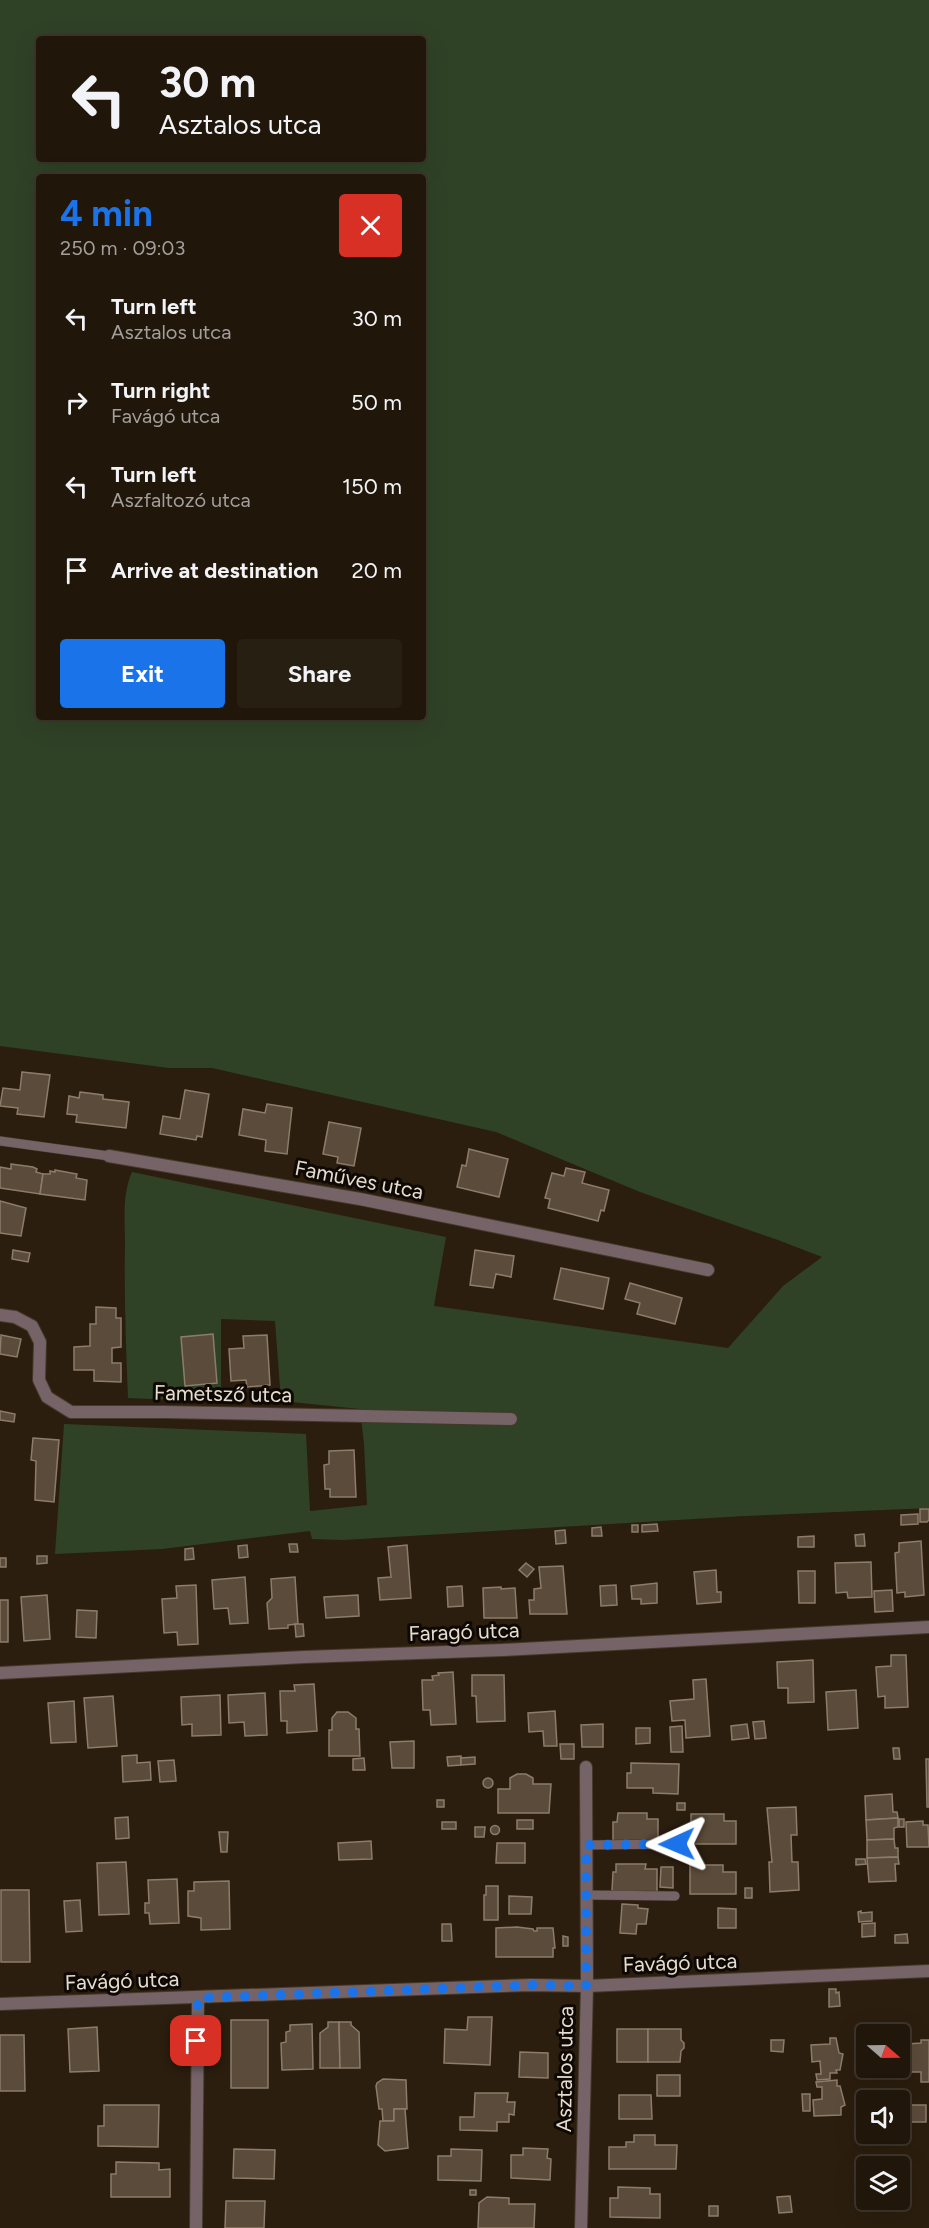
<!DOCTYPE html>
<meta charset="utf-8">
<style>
:root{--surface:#20160a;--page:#281f13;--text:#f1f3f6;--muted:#a29f9c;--line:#3d352b;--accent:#1a73e8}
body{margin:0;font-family:Figtree,sans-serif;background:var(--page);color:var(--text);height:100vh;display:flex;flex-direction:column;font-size:22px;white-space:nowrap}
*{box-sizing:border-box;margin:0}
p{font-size:20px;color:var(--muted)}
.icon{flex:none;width:33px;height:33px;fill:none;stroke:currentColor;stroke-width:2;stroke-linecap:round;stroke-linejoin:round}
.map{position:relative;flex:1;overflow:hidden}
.side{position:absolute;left:36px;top:174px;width:390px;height:546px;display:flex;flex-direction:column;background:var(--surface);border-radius:6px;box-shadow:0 6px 24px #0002,0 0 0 2px var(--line)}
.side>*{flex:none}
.guide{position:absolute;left:36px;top:36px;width:390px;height:126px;border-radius:6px;box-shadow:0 6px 24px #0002,0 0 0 2px var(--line);background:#20160a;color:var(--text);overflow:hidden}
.needle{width:39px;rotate:110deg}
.fabs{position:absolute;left:856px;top:2024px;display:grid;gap:12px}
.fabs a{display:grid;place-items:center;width:54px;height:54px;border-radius:6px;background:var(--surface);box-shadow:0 6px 24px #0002,0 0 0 2px var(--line);font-size:30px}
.pin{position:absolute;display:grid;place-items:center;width:51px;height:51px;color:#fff;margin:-26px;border-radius:12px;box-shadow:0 3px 9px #0006}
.me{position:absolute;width:66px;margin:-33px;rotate:269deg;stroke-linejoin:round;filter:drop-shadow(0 0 4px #0008)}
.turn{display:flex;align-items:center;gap:21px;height:126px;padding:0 24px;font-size:27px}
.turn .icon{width:78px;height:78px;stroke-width:2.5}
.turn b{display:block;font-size:42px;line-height:51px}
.round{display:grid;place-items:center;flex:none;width:63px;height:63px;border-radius:6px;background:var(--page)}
.head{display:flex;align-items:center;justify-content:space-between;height:102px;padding:0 24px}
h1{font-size:36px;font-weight:700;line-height:45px;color:var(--accent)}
.primary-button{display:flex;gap:12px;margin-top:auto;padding:12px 24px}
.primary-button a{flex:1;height:69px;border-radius:6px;background:var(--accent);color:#fff;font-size:24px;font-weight:700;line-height:69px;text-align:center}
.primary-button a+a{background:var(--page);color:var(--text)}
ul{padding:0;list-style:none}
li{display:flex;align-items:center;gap:18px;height:84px;padding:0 24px}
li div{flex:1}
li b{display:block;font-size:22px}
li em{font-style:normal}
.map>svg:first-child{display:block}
.green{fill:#2f4226;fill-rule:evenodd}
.building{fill:#5b4b3a;stroke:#8d7c6a;stroke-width:1.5}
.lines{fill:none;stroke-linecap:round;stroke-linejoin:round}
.service-casing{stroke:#453929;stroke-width:10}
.minor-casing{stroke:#453929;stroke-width:14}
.service{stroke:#766367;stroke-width:9}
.minor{stroke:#766367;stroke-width:12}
.route{stroke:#1a73e8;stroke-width:10;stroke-dasharray:0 18}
.labels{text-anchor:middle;stroke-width:6;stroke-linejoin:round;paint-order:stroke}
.street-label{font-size:21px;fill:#e5dcd2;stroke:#0f0904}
</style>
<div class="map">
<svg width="929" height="2228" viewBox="0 0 929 2228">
<rect width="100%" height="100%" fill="#2b1e0e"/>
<!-- green -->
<path class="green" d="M0 0H929V1508L744 1516 343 1540 312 1539 310 1531 162 1549 55 1554 64 1424 306 1434 310 1511 367 1505 364 1444 360 1409 281 1401 275 1321 221 1319V1402L128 1398C126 1347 124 1296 125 1245 125 1221 122 1194 132 1172L446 1237 434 1306 728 1348 783 1286 822 1257 778 1240 640 1192 496 1132 212 1068H169L0 1046ZM39 39H423V159H39ZM39 177H423V717H39Z"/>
<!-- building -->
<g class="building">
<polygon points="22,1072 50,1075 44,1117 17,1114 18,1108 0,1106 3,1088 20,1090"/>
<polygon points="185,1090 209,1094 202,1137 197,1136 196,1140 160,1134 163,1116 180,1119"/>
<polygon points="80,1092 103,1095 103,1099 129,1102 126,1128 76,1122 77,1115 67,1114 69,1096 79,1098"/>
<polygon points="267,1104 292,1108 287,1154 265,1151 266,1140 239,1135 243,1109 265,1113"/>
<polygon points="329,1122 361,1128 354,1166 337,1163 338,1157 323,1154"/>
<polygon points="469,1149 508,1159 499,1197 457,1187 462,1165 466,1166"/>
<polygon points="11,1164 33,1167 37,1169 36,1172 43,1174 40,1194 0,1188 0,1167 11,1169"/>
<polygon points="566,1168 585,1172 582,1183 609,1190 604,1211 601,1210 598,1221 548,1208 550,1199 545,1198 552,1173 564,1176"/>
<polygon points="55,1170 77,1174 76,1178 87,1180 85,1200 40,1194 43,1174 50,1174 50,1171 55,1172"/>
<polygon points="0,1201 26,1208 21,1236 0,1233"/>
<polygon points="13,1250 30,1253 28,1262 12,1259"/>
<polygon points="475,1250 514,1256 511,1277 496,1274 493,1288 470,1285"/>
<polygon points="561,1268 609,1278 603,1309 554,1299"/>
<polygon points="630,1283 682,1298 675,1324 637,1314 640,1303 625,1299"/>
<polygon points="96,1307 116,1308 116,1318 121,1318 121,1347 112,1348 112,1363 121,1363 121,1382 94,1381 94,1370 74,1370 74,1347 90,1346 90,1324 96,1324"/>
<polygon points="213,1334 217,1383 185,1386 181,1337"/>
<polygon points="1,1335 21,1339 17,1357 0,1354"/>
<polygon points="267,1335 270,1385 247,1387 246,1380 231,1381 229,1349 244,1348 243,1336"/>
<polygon points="0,1411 15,1414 14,1422 0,1420"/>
<polygon points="33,1438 59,1440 54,1502 35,1500 36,1461 31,1460"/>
<polygon points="354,1450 356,1497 330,1497 330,1489 325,1489 324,1465 329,1464 329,1451"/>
<polygon points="920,1509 929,1509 929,1520 927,1522 920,1522"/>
<polygon points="918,1514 918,1524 901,1525 901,1515"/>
<polygon points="657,1524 658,1531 642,1532 642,1525"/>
<rect x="632" y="1525" width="6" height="7"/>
<polygon points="601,1527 602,1536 592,1536 592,1528"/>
<polygon points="565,1530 566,1543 556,1544 555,1531"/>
<polygon points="864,1534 865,1546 856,1546 855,1535"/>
<polygon points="814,1536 814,1547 798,1547 798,1537"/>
<polygon points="921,1541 924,1595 905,1597 905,1592 897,1593 895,1553 899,1552 899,1543"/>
<polygon points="289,1544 297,1544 298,1552 290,1552"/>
<polygon points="247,1545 248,1557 239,1558 238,1546"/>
<polygon points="407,1545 411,1598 380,1600 378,1578 391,1577 388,1547"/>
<polygon points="193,1548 194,1559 185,1560 185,1549"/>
<polygon points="37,1556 47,1556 47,1563 37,1564"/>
<rect x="0" y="1558" width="6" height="9"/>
<polygon points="871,1562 872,1597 848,1598 847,1592 836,1593 835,1563"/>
<polygon points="526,1563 534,1569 527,1577 519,1570"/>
<polygon points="563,1566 567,1614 530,1614 529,1600 534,1600 534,1589 541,1588 539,1567"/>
<polygon points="716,1570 717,1592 721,1592 721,1602 697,1604 694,1572"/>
<polygon points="798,1571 815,1571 815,1603 799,1603"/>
<polygon points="245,1577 248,1623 230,1624 228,1608 214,1609 212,1580"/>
<polygon points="295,1577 298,1624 288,1625 288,1628 269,1629 267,1603 272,1598 271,1579"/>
<polygon points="657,1583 657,1603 641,1604 641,1599 632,1599 631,1586"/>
<polygon points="196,1585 198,1644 178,1645 177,1632 164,1633 162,1599 177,1598 176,1586"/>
<polygon points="616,1585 617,1605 601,1606 600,1586"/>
<polygon points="462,1586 463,1606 448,1607 447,1587"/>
<polygon points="501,1587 501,1589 515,1588 517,1618 484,1618 483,1588"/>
<polygon points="892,1590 893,1611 875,1612 874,1591"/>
<polygon points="47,1595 50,1639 24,1641 21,1597"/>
<polygon points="358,1595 359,1616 326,1618 324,1597"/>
<rect x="0" y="1600" width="8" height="42"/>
<polygon points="77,1610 97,1611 96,1638 76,1637"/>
<polygon points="295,1624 303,1624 304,1636 296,1637"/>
<polygon points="891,1655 906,1655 908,1707 885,1708 885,1696 878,1697 876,1667 891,1666"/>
<polygon points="813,1660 814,1702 788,1703 788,1688 778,1688 777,1662"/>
<polygon points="453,1672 456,1724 431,1725 430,1710 423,1710 422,1680 433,1680 432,1676 439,1675 438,1673"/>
<polygon points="472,1675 504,1675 505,1721 477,1722 476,1696 472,1696"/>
<polygon points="706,1679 710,1736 686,1738 685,1720 672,1721 670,1701 694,1699 693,1680"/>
<polygon points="314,1684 317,1731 287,1733 287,1721 281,1721 280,1691 295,1691 294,1685"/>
<polygon points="856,1690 858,1728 828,1730 826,1692"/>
<polygon points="265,1693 267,1735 245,1736 244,1722 229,1723 228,1695"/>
<polygon points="220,1695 221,1735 192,1736 192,1724 182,1725 181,1697"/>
<polygon points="113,1696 117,1746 88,1748 84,1698"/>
<polygon points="74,1701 76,1742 51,1743 48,1703"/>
<polygon points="555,1711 557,1746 544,1746 543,1731 529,1732 528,1713"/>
<polygon points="337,1712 348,1712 356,1718 356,1729 359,1729 360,1756 329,1756 329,1730 332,1730 332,1718"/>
<polygon points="764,1721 766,1738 755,1739 753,1722"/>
<polygon points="603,1724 603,1747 582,1747 581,1725"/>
<polygon points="747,1724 749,1738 732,1740 731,1726"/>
<polygon points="682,1726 683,1752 671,1752 670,1727"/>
<polygon points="636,1728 650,1728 650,1743 636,1744"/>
<polygon points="414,1741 414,1768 392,1768 390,1742"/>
<polygon points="560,1744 574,1744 574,1759 561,1759"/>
<polygon points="893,1748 899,1748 900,1759 894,1759"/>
<polygon points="137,1755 137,1763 150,1762 151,1780 123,1782 122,1756"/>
<polygon points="461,1756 461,1765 448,1766 447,1757"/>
<polygon points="475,1757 475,1764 461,1765 461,1758"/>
<polygon points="364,1758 365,1770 353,1770 353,1759"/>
<polygon points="926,1759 929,1759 929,1807 927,1807"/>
<polygon points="174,1760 176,1781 160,1782 158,1761"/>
<polygon points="631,1763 679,1764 678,1794 653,1793 653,1788 627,1788 627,1773 631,1773"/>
<polygon points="517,1774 526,1774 533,1778 533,1784 551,1784 549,1813 498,1813 498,1789 510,1789 510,1778"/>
<circle cx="488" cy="1783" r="5"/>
<polygon points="892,1794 893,1812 897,1812 898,1818 866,1820 865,1796"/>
<rect x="437" y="1800" width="7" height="7"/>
<rect x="677" y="1803" width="8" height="7"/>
<polygon points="796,1807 797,1835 791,1835 792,1862 798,1862 799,1890 770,1892 769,1862 772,1862 767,1808"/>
<polygon points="618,1813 647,1813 647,1819 658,1819 658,1841 613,1841 613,1822 617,1822"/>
<polygon points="691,1814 724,1814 724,1821 736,1821 736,1844 691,1844"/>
<polygon points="128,1817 129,1838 116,1839 115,1818"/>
<polygon points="898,1818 898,1827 894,1828 894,1839 867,1840 866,1820"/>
<rect x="899" y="1819" width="5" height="8"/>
<rect x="517" y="1820" width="16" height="9"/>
<polygon points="923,1821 923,1825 928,1825 929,1847 907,1847 906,1822"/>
<rect x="442" y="1822" width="14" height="7"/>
<circle cx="495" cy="1830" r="4.5"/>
<polygon points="475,1827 485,1827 484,1837 475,1837"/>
<polygon points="219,1832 228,1832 227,1852 221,1852"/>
<polygon points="894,1839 895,1848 898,1848 898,1857 867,1858 867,1840"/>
<polygon points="371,1841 372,1859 339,1860 338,1843"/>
<polygon points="497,1843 525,1843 525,1863 496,1863"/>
<polygon points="898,1857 899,1864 895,1864 896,1881 869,1882 867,1858"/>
<polygon points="856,1859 865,1859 866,1864 856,1865"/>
<polygon points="126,1862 129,1914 99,1915 97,1863"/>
<polygon points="616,1864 646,1864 645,1869 657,1869 657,1892 612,1891 613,1872 616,1872"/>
<polygon points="690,1865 723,1865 723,1872 736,1872 736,1894 690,1894"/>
<polygon points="661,1867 673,1867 673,1888 660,1887"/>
<polygon points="177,1879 179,1923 150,1924 149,1913 145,1913 145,1903 149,1903 148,1880"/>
<polygon points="229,1881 230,1929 201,1930 201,1918 188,1916 188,1891 194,1891 194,1882"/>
<polygon points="486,1886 498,1886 498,1920 484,1920 484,1895 486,1895"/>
<rect x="745" y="1888" width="7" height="10"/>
<polygon points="1,1890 29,1890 30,1962 1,1962"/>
<polygon points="509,1896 532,1897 531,1914 509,1914"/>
<polygon points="80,1900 82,1931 66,1932 64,1901"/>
<polygon points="622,1904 638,1905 638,1908 648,1909 646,1924 637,1924 636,1934 620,1933"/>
<polygon points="718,1908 736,1909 736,1928 718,1928"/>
<polygon points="861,1911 861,1913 872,1912 872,1921 859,1922 858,1912"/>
<polygon points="875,1923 875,1936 862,1937 862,1924"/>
<polygon points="442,1924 451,1924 452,1941 442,1941"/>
<polygon points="517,1927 533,1929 534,1931 537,1931 537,1928 553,1928 555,1948 553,1948 553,1957 496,1957 496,1928"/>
<polygon points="907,1934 908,1943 895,1943 895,1935"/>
<polygon points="563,1936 568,1937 568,1946 563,1946"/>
<polygon points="829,1989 836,1989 836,1993 839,1992 840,2006 829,2007"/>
<polygon points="468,2017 492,2017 490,2065 444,2063 445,2029 467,2030"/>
<rect x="231" y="2020" width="37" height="68"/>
<polygon points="328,2022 339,2022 340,2068 320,2068 320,2033 328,2027"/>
<polygon points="339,2022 351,2022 351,2025 359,2032 360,2068 340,2068"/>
<polygon points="312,2024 313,2069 282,2070 281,2043 286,2042 286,2032 290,2031 290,2025"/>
<polygon points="895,2026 895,2034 867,2034 867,2058 859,2059 858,2028"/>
<polygon points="97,2027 99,2071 70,2072 68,2029"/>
<rect x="617" y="2029" width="31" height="33"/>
<polygon points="648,2029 681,2029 681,2040 684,2043 684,2048 681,2051 680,2062 648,2062"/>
<polygon points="0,2035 24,2035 25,2091 0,2091"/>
<polygon points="830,2038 836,2038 839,2053 843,2054 840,2070 836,2070 837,2073 830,2073 830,2079 817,2080 816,2074 821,2074 820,2061 812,2062 811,2045 830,2044"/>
<polygon points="771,2040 784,2040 783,2052 771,2051"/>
<polygon points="921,2040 929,2040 929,2082 921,2082 921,2072 908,2072 907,2044 921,2043"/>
<polygon points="520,2052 548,2053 548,2078 519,2077"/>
<polygon points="873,2067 896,2067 897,2077 873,2078"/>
<rect x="657" y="2075" width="23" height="21"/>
<polygon points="383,2079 406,2080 407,2109 394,2109 394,2121 383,2121 382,2109 379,2109 376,2086 377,2083"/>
<polygon points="837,2080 837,2086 840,2086 845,2105 841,2107 841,2115 814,2116 813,2100 822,2099 822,2087 817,2087 816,2082"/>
<polygon points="475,2093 508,2093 507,2102 515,2102 514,2115 509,2114 509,2122 497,2122 497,2131 460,2130 460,2117 474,2117"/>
<polygon points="802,2094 810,2094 810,2111 803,2111"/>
<polygon points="619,2095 651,2095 652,2119 619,2119"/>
<polygon points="104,2105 159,2105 158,2147 98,2146 98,2126 104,2126"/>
<rect x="911" y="2105" width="15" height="17"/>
<polygon points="394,2109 405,2109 408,2148 385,2151 378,2145 380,2121 394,2121"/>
<polygon points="634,2135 655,2135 655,2145 677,2145 676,2169 609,2169 609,2147 626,2147 626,2142 634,2142"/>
<polygon points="523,2148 548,2149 547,2158 551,2159 550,2180 511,2178 511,2155 523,2155"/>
<polygon points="234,2149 275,2150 274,2179 233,2178"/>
<polygon points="451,2149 482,2150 481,2181 438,2180 438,2156 451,2156"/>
<polygon points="116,2162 159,2163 159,2170 170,2169 170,2197 111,2197 111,2174 116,2174"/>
<polygon points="867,2183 867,2199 887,2199 887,2206 866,2207 864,2184"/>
<polygon points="618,2187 650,2188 650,2194 660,2194 660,2218 610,2217 610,2198 618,2198"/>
<rect x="470" y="2190" width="6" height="5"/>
<polygon points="790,2196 792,2212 779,2213 777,2197"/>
<polygon points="487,2197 509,2198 509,2204 535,2204 534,2228 478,2228 479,2203"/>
<polygon points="226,2201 265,2201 264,2228 225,2228"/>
<rect x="709" y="2206" width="9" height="10"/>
</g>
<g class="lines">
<!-- service casing -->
<g class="service-casing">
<g id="service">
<polyline points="0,1141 109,1156"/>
<polyline points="586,1845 677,1844"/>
<polyline points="586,1895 675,1896"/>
</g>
</g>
<!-- minor casing -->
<g class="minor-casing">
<g id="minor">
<polyline points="109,1156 360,1199 708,1270"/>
<polyline points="0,1315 15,1317 32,1326 40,1342 39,1380 47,1397 71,1412 165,1412 511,1419"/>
<polyline points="0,1673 304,1657 503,1650 929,1627"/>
<polyline points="0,2004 531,1985 587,1986 929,1971"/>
<polyline points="196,2228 198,1998"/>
<polyline points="581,2228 587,1986 586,1767"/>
</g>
</g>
<!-- service -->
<use href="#service" class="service"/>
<!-- minor -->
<use href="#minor" class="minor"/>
</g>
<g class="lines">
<!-- route -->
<polyline class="route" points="196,2041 198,1998 531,1985 586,1986 586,1845 677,1844"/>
</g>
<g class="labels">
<!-- street labels -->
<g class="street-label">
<text transform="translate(359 1180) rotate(11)" y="7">Faműves utca</text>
<text transform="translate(223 1394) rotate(1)" y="7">Fametsző utca</text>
<text transform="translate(464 1632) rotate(-2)" y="7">Faragó utca</text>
<text transform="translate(680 1963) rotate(-2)" y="7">Favágó utca</text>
<text transform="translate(122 1981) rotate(-2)" y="7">Favágó utca</text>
<text transform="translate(565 2069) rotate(-89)" y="7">Asztalos utca</text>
</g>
</g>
</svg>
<div class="fabs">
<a><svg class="needle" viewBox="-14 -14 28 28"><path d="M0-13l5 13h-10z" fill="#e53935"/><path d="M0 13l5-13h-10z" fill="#a29f9c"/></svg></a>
<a><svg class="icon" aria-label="sound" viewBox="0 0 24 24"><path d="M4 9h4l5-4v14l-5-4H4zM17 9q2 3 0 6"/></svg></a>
<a><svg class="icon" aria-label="layers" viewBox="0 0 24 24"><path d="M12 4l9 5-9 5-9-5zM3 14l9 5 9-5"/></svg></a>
</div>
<div class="pin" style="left:196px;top:2041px;background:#d93025"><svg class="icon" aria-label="arrive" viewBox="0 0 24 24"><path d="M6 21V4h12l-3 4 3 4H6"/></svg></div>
<svg class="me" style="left:677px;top:1844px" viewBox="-20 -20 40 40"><path d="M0-17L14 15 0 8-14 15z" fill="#1a73e8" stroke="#fff" stroke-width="4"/></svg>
<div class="guide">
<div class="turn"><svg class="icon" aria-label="left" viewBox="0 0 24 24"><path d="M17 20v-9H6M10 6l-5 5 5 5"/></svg><div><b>30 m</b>Asztalos utca</div></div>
</div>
<section class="side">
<div class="head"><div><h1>4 min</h1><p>250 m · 09:03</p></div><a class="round" style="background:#d93025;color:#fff"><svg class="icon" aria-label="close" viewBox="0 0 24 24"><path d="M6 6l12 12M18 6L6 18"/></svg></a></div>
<ul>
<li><svg class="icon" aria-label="left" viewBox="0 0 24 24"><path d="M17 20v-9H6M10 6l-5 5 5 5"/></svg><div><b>Turn left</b><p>Asztalos utca</p></div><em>30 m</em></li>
<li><svg class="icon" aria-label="right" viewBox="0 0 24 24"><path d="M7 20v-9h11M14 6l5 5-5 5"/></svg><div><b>Turn right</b><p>Favágó utca</p></div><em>50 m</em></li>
<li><svg class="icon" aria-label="left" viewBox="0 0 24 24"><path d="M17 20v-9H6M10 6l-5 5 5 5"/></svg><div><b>Turn left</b><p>Aszfaltozó utca</p></div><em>150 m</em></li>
<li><svg class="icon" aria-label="arrive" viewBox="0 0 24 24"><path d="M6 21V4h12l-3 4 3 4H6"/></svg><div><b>Arrive at destination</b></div><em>20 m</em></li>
</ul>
<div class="primary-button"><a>Exit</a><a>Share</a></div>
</section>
</div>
